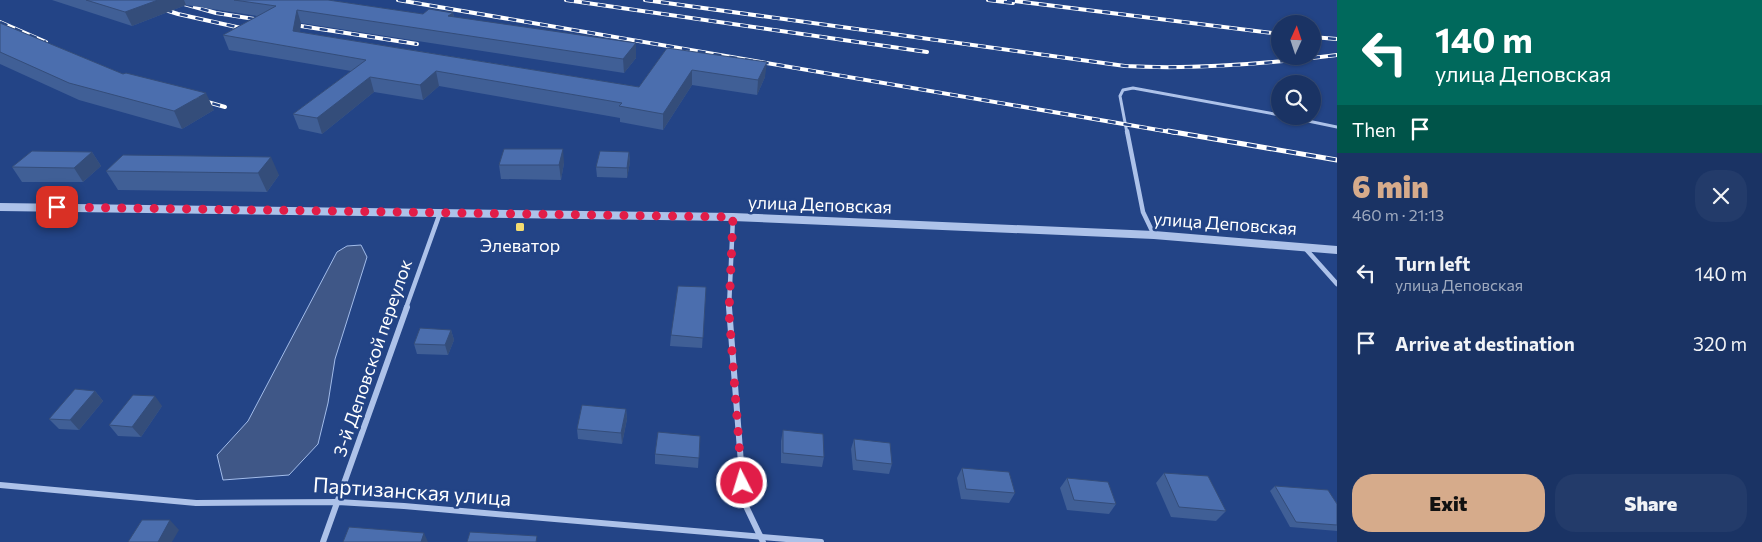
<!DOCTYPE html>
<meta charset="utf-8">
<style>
:root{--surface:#1a3364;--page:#233b6a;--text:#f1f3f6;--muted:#9faabf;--line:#384e78;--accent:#d6ab8b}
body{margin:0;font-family:Commissioner,sans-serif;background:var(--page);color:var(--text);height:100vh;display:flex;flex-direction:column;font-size:19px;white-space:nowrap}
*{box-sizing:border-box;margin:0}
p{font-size:16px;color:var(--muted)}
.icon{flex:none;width:28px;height:28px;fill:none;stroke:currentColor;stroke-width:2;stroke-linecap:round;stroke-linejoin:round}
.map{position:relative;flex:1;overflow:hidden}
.panel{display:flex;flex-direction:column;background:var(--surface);width:425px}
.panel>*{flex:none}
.banner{background:#00695c;color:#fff;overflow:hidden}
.needle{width:32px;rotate:3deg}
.tools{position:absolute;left:1271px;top:15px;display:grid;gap:10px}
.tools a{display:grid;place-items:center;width:50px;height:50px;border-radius:50%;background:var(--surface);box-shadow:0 1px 4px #0004,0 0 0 1px var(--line);font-size:25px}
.pin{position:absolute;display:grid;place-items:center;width:42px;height:42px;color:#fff;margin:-21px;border-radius:10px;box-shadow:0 2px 8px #0006}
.me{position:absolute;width:55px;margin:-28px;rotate:355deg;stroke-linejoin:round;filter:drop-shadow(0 0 4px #0008)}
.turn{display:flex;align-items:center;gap:18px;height:105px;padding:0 15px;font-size:22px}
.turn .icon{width:65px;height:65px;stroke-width:2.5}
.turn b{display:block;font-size:35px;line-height:42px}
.then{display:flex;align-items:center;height:48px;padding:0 15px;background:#0003;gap:10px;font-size:19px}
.round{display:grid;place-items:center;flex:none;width:52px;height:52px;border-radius:20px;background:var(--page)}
.headline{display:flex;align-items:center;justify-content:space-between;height:85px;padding:0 15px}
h1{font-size:30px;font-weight:800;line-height:38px;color:var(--accent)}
.action{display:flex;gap:10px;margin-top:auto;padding:10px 15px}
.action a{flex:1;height:58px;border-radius:20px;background:var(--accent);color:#111;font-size:20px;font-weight:800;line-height:58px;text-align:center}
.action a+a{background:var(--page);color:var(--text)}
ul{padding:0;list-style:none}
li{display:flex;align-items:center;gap:15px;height:70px;padding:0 15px}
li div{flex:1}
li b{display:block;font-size:19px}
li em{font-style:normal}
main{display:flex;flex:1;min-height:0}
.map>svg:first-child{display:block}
.water{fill:#3f5787;stroke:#a2bcea}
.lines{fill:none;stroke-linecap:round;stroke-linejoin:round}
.minor-far2{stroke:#adc2e9;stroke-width:3}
.minor-far1{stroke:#adc2e9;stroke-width:4.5}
.minor{stroke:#adc2e9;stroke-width:6}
.tertiary{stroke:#adc2e9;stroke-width:8}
.rail-far1-casing{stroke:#fff;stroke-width:4}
.rail-casing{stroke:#fff;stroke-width:5}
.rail-far1{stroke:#234486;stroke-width:2.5;stroke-dasharray:8;stroke-linecap:butt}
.rail{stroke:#234486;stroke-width:3;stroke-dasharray:10;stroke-linecap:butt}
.wall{fill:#405f96}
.shaded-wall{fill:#344d7a}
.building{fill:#4b6eae;stroke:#344d7a}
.route{stroke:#e11d48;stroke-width:9;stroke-dasharray:0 16.2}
.poi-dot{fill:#f4dc70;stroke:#234486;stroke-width:2}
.labels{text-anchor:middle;stroke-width:5;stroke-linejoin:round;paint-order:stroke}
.street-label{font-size:18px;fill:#fff;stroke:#234486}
.poi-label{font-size:18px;fill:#fff;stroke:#234486}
.near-street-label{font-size:21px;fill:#fff;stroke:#234486}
</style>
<main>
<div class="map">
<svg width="1337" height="542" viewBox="0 0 1337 542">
<rect width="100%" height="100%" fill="#234486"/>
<!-- water -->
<polygon class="water" points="361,245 367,257 335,359 328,403 318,444 289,475 223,480 217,455 248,421 337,252 347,246"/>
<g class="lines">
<!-- minor-far2 -->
<g class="minor-far2">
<polyline points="1284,116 1337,127"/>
<polyline points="1127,133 1120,96 1123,90 1133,88 1280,115"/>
</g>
<!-- minor-far1 -->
<g class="minor-far1">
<polyline points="1127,131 1143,212 1154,235"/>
<polyline points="1304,247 1337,284"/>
<polyline points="406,308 440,213"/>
<polyline points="729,308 733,217"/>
</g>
<!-- minor -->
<g class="minor">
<polyline points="729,307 744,502 763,542"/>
<polyline points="0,485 196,503 338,502 404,506 821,542"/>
<polyline points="323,542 407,307"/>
</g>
<!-- tertiary -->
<polyline class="tertiary" points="0,207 733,217 1154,235 1337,250"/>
<!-- rail-far1 casing -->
<g class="rail-far1-casing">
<g id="rail-far1">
<polyline points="134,0 178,14 250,30"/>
<polyline points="170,0 216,13 268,21"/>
<polyline points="398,0 1176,133"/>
<polyline points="566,0 927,52"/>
<path d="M645 0 1125 66C1196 70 1266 64 1337 55"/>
<polyline points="988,0 1013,3"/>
<polyline points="1007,0 1280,34"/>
<polyline points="0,22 46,42"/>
<polyline points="288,24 417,44"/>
<polyline points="1312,37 1337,39"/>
<polyline points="197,99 225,107"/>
</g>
</g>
<!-- rail casing -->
<g class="rail-casing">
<polyline id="rail" points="1168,131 1337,160"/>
</g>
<!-- rail-far1 -->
<use href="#rail-far1" class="rail-far1"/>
<!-- rail -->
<use href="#rail" class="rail"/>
</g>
<!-- wall -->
<g class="wall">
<polygon points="52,0 328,0 423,14 453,13 454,17 636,58 624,73 301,23 300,32 639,87 667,48 765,77 757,95 692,85 663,130 620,122 620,118 439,86 423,100 374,92 322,134 299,129 293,114 351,71 229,50 223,35 257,16 186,5 132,26"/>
<polygon points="0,23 123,74 214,110 182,129 79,100 0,64"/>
<polygon points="92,152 101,166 83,182 22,182 12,167"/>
<polygon points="629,152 630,162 627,178 597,177 596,167"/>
<polygon points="123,155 279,175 267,192 118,190 106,171"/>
<polygon points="564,163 561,180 501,179 499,165"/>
<polygon points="706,287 702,348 670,346 671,335"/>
<polygon points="451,330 454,340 448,355 417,354 414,344"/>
<polygon points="95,391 103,401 79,430 59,429 49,419"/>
<polygon points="162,406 141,437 118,436 109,425"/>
<polygon points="626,409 627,419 622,444 578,439 577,429"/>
<polygon points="783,430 824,457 822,467 781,463 781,441"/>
<polygon points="700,436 698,468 655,464 655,454"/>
<polygon points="854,439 892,464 889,474 853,470 851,449"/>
<polygon points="962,468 1015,493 1009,503 961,499 957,478"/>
<polygon points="1164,473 1226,511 1216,521 1171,517 1156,483"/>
<polygon points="1067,478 1116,504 1109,514 1067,510 1060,488"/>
<polygon points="1275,486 1337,504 1337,531 1290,527 1270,491"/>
</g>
<!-- shaded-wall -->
<g class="shaded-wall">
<polygon points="158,0 184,0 186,5 132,26 125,12"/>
<polygon points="297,10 301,23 298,45 293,31"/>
<polygon points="453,13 456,27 448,16"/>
<polygon points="636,43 636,58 624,73 623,59"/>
<polygon points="767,62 765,77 757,95 758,80"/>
<polygon points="692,70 692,85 663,130 663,114"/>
<polygon points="436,71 439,86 423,100 420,85"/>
<polygon points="370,77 374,92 322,134 317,118"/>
<polygon points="206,93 214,110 182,129 174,111"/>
<polygon points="563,149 564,163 561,180 559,165"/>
<polygon points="92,152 101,166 83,182 74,168"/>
<polygon points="629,152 630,162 627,178 627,168"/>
<polygon points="271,157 279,175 267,192 258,173"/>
<polygon points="451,330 454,340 448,355 445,345"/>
<polygon points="95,391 103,401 79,430 70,420"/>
<polygon points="155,396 162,406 141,437 132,427"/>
<polygon points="626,409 627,419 622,444 621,433"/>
<polygon points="170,520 179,530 172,542 158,542"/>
<polygon points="424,533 428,542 421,542"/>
</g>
<!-- building -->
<g class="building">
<polygon points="86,0 158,0 125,12"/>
<polygon points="234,0 328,0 423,14 429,9 453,13 448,16 636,43 623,59 297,10 293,31 639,87 667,48 767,62 758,80 692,70 663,114 619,106 622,103 436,71 420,85 370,77 317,118 293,114 366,60 223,35 276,6"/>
<polygon points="0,23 123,74 126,73 206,93 174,111 69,83 0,52"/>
<polygon points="504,149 563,149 559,165 499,165"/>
<polygon points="32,151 92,152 74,168 12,167"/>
<polygon points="600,151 629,152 627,168 596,167"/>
<polygon points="123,155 271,157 258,173 106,171"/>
<polygon points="678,286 706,287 703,338 671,335"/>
<polygon points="420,328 451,330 445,345 414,344"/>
<polygon points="75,389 95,391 70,420 49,419"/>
<polygon points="133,395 155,396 132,427 109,425"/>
<polygon points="582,405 626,409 621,433 577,429"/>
<polygon points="783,430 823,434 824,457 783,453"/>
<polygon points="658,432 700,436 699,458 655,454"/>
<polygon points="854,439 890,443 892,464 856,460"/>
<polygon points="962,468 1009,472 1015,493 966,489"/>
<polygon points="1164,473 1208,476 1226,511 1179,507"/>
<polygon points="1067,478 1108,482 1116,504 1074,500"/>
<polygon points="1275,486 1328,490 1337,504 1337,525 1296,522"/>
<polygon points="142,520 170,520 158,542 128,542"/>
<polygon points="349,527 424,533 421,542 343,542"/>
<polygon points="470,532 537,536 536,542 467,542"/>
</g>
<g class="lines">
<!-- route -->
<polyline class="route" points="57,207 733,217 729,312 742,483"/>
</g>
<!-- markers -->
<rect class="poi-dot" x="515" y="222" width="10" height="10" rx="2.5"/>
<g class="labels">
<!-- street labels -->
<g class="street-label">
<text transform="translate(820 205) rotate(2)" y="6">улица Деповская</text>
<text transform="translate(1225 224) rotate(4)" y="6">улица Деповская</text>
<text transform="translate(373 358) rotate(-71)" y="6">3-й Деповской переулок</text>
</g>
<!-- poi labels -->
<g class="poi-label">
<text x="520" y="252">Элеватор</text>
</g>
<!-- near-street labels -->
<g class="near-street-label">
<text transform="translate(412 492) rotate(4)" y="7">Партизанская улица</text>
</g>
</g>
</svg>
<div class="tools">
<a><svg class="needle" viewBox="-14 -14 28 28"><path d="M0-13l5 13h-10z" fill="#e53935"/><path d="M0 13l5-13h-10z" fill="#9faabf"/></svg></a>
<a><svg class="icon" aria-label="search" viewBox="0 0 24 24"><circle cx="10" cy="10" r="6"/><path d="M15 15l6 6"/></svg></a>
</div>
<div class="pin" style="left:57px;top:207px;background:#d93025"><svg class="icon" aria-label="arrive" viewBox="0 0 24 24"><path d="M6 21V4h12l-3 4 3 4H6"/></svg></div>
<svg class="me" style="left:742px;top:483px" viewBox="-20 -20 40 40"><circle r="17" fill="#e11d48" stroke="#fff" stroke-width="3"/><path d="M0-11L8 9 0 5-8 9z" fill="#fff"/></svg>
</div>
<section class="panel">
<div class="banner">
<div class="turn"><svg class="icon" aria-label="left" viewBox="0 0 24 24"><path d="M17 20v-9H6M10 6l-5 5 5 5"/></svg><div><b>140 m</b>улица Деповская</div></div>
<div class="then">Then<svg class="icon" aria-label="arrive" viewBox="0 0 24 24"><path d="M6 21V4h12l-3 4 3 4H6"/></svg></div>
</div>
<div class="headline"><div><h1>6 min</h1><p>460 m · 21:13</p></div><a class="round"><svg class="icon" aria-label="close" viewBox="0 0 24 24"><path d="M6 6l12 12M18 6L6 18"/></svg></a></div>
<ul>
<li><svg class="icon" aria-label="left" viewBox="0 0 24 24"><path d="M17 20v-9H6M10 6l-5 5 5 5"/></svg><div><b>Turn left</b><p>улица Деповская</p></div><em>140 m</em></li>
<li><svg class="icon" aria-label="arrive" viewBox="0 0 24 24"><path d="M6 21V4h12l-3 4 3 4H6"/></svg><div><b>Arrive at destination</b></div><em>320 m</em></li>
</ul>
<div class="action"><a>Exit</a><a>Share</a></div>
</section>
</main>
